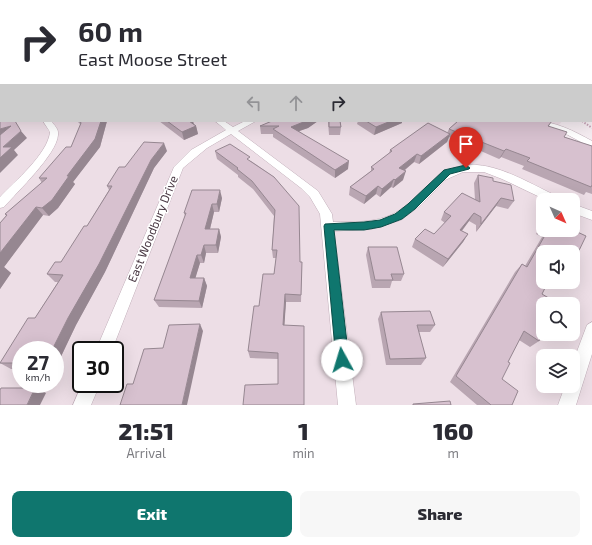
<!DOCTYPE html>
<style>
:root{--surface:#fff;--page:#f7f7f7;--text:#2b2b33;--muted:#7c7c81;--accent:#0f766e}
body{margin:0;font-family:"Exo 2",sans-serif;background:var(--page);color:var(--text);height:100vh;display:flex;flex-direction:column;font-size:15px;white-space:nowrap}
*{box-sizing:border-box;margin:0}
p{font-size:13px;color:var(--muted)}
.icon{flex:none;width:22px;height:22px;fill:none;stroke:currentColor;stroke-width:2;stroke-linecap:round;stroke-linejoin:round}
.map{position:relative;height:405px;overflow:hidden}
.details{display:flex;flex-direction:column;background:var(--surface);flex:1}
.details>*{flex:none}
.hud{position:absolute;left:0px;top:0px;width:592px;height:122px;box-shadow:0 4px 16px #0002;background:#fff;color:var(--text);overflow:hidden}
.needle{width:26px;rotate:135deg}
.buttons{position:absolute;left:536px;top:193px;display:grid;gap:8px}
.buttons a{display:grid;place-items:center;width:44px;height:44px;border-radius:8px;background:var(--surface);box-shadow:0 4px 16px #0002;font-size:20px}
.speed{position:absolute;left:12px;top:341px;display:flex;gap:8px;font-size:20px;font-weight:700;text-align:center}
.speed>*{display:grid;place-content:center;width:52px;height:52px;border-radius:50%;background:var(--surface);box-shadow:0 4px 16px #0002;line-height:1}
.speed small{font-size:10px;font-weight:400}
.speed .limit{border:2px solid #111;border-radius:6px;background:#fff;color:#111}
.pin{position:absolute;display:grid;place-items:center;width:34px;height:34px;color:#fff;margin:-41px -17px;border-radius:50% 50% 50% 0;rotate:-45deg;box-shadow:0 0 4px #0007}
.pin .icon{rotate:45deg}
.me{position:absolute;width:44px;margin:-22px;rotate:354deg;stroke-linejoin:round;filter:drop-shadow(0 0 3px #0008)}
.turn{display:flex;align-items:center;gap:14px;height:84px;padding:0 12px;font-size:18px}
.turn .icon{width:52px;height:52px;stroke-width:2.5}
.turn b{display:block;font-size:28px;line-height:34px}
.lanes{display:flex;align-items:center;height:38px;padding:0 12px;background:#0003;justify-content:center;gap:20px;direction:ltr}
.lanes .off{opacity:.35}
.eta{display:flex;justify-content:space-evenly;align-items:center;height:68px;text-align:center}
.eta b{font-size:24px;font-weight:800;line-height:28px}
.primary-button{display:flex;gap:8px;margin-top:auto;padding:8px 12px}
.primary-button a{flex:1;height:46px;border-radius:8px;background:var(--accent);color:#fff;font-size:16px;font-weight:800;line-height:46px;text-align:center}
.primary-button a+a{background:var(--page);color:var(--text)}
.map>svg:first-child{display:block}
.residential{fill:#eddee6;fill-rule:evenodd}
.lines{fill:none;stroke-linecap:round;stroke-linejoin:round}
.canal{fill:#abf0b8;fill-rule:evenodd}
.street-casing{stroke:#c1aeb9;stroke-width:1}
.path{stroke:#c3a0b4;stroke-width:2;stroke-dasharray:1.5 1.5;stroke-linecap:butt}
.street{fill:#fff;fill-rule:evenodd}
.wall{fill:#b9a6b2}
.shaded-wall{fill:#968791}
.building{fill:#d7c1cf;stroke:#968791}
.route{fill:#0f766e;stroke:#0a4d48}
.labels{text-anchor:middle;stroke-width:3;stroke-linejoin:round;paint-order:stroke}
.street-label{font-size:12px;fill:#4a3944;stroke:#fff}
</style>
<div class="map">
<svg width="592" height="405" viewBox="0 0 592 405">
<rect width="100%" height="100%" fill="#f5ecf1"/>
<!-- residential -->
<path class="residential" d="M0 64 1 121H562L554 132 592 154V405H0ZM543 200H573V230H543ZM543 252H573V282H543ZM543 304H573V334H543ZM21 350H55V384H21ZM81 350H115V384H81ZM543 356H573V386H543Z"/>
<g class="lines">
<!-- canal -->
<rect class="canal" x="591" y="107" width="1" height="7"/>
<!-- street casing -->
<g class="street-casing">
<g id="street">
<rect x="0" y="65" width="1" height="5"/>
<path d="M43 121H51C54 125 59 129 58 135 57 154 17 192 4 207L0 208V197C14 182 48 154 50 132Z"/>
<path d="M215 121H224L233 127 245 121H256L238 131 318 191 332 214 333 222C352 222 375 223 393 214 424 198 435 162 477 165 505 167 534 186 559 197L560 200H546L502 179 484 172H463L445 180 421 205 401 220 372 229 334 231 356 405H338L320 214 310 197 301 188 231 134 207 148 183 168 112 350H96L174 167 191 150 226 130Z"/>
<path d="M534 121C555 121 574 131 592 141V148L568 135Z"/>
<polygon points="573,204 592,211 592,220 573,213"/>
<polygon points="592,322 592,354 576,405 558,405 565,386 573,386 573,362 587,325"/>
<polygon points="82,384 100,384 91,405 73,405"/>
</g>
</g>
<!-- path -->
<polyline class="path" points="582,121 592,128"/>
<!-- street -->
<use href="#street" class="street"/>
</g>
<!-- wall -->
<g class="wall">
<polygon points="591,64 592,64 592,93 591,92"/>
<polygon points="77,121 107,121 100,147 73,182 75,184 58,208 49,216 43,215 4,267 11,273 0,289 0,223 6,216 5,214 42,183 39,178 71,147 81,125"/>
<polygon points="159,121 193,121 194,124 196,126 198,134 184,140"/>
<polygon points="272,121 318,121 308,128 299,131 348,169 335,178 273,137 273,134 261,134 260,126"/>
<polygon points="328,121 340,121 341,127 340,135 329,135"/>
<polygon points="358,121 402,121 402,123 374,135 357,124"/>
<polygon points="458,121 553,121 552,122 551,122 549,126 564,137 592,146 592,194 586,192 584,195 522,169 524,166 501,157 499,159 449,137 447,142 419,164 414,162 404,171 403,180 393,188 391,187 380,197 376,194 364,204 349,195 350,187 371,171 371,167 389,154 390,150 447,133 449,129"/>
<polygon points="167,151 154,168 105,272 76,325 55,369 55,350 21,350 21,369 11,369 0,363 35,318 58,282 55,282 47,274 61,262 87,226 109,190 107,186 125,167"/>
<polygon points="215,151 251,161 274,177 300,262 302,262 301,302 286,302 284,325 278,384 278,359 250,358 248,351 259,306 274,274 276,258 273,258 272,250 274,216 253,189 238,177 238,175 217,159"/>
<polygon points="478,175 493,181 514,201 508,209 496,206 476,232 476,225 469,221 462,231 468,234 463,242 443,267 412,247 415,239 434,234 445,223 441,220 444,212 475,200 474,183"/>
<polygon points="222,198 219,212 214,212 210,229 219,229 221,237 218,253 206,253 204,263 200,263 195,278 204,278 207,286 202,308 159,307 154,300 185,216 184,213"/>
<polygon points="543,222 543,230 573,230 543,252 542,294 539,341 530,347 519,340 508,362 502,379 512,405 477,405 450,382 515,272 522,264 525,266 542,237 536,234"/>
<polygon points="368,247 404,274 401,281 392,281 390,288 372,288 366,255"/>
<polygon points="553,282 561,282 558,285"/>
<polygon points="381,312 435,325 430,332 418,332 426,358 421,365 386,365 378,319"/>
</g>
<!-- shaded-wall -->
<g class="shaded-wall">
<polygon points="101,121 107,121 100,147 73,182 75,184 58,208 49,216 42,208 67,176"/>
<polygon points="188,121 193,121 194,127 196,126 198,134 184,140 182,132"/>
<polygon points="306,121 318,121 308,128 291,134 291,127"/>
<polygon points="391,121 402,121 402,123 374,135 376,127"/>
<polygon points="11,126 0,139 0,129"/>
<polygon points="21,131 27,138 14,150 18,155 0,173 0,158 3,147"/>
<polygon points="450,134 447,142 419,164 421,156"/>
<polygon points="164,143 167,151 154,168 105,272 76,325 55,369 55,350 52,350 68,318 151,160"/>
<polygon points="506,149 501,157 499,159 504,151"/>
<polygon points="417,154 414,162 397,176 399,168"/>
<polygon points="349,161 348,169 335,178 335,170"/>
<polygon points="406,171 403,180 393,188 395,180"/>
<polygon points="394,179 391,187 380,197 382,189"/>
<polygon points="378,186 376,194 364,204 366,196"/>
<polygon points="220,190 222,198 219,212 217,204"/>
<polygon points="501,198 496,206 476,232 481,224"/>
<polygon points="212,204 214,212 208,237 205,229"/>
<polygon points="36,207 43,215 4,267 11,273 0,289 0,253"/>
<polygon points="474,213 469,221 456,238 460,230"/>
<polygon points="219,229 221,237 218,253 216,245"/>
<polygon points="468,234 463,242 443,267 448,259"/>
<polygon points="204,245 206,253 204,263 201,255"/>
<polygon points="197,255 200,263 193,286 190,278"/>
<polygon points="204,278 207,286 202,308 199,301"/>
<polygon points="285,294 286,302 284,332 283,325"/>
<polygon points="200,324 203,331 187,405 182,405"/>
<polygon points="35,388 46,393 40,405 27,405"/>
</g>
<!-- building -->
<g class="building">
<polygon points="591,64 592,64 592,81 591,80"/>
<polygon points="0,74 1,74 1,101 0,101 1,102 1,121 15,121 21,131 3,147 12,147 0,158 0,135 11,126 0,129"/>
<polygon points="80,121 101,121 95,139 67,176 69,176 52,200 42,208 36,207 0,253 0,223 7,215 5,214 47,178 39,178 66,147 71,147 81,123"/>
<polygon points="167,121 189,121 196,126 182,132"/>
<polygon points="272,121 306,121 291,127 349,161 335,170 273,129 279,126 260,126"/>
<polygon points="329,121 340,121 341,127 329,127"/>
<polygon points="366,121 391,121 376,127"/>
<polygon points="458,121 552,121 548,126 567,132 564,137 592,146 592,185 591,187 527,161 530,158 506,149 504,151 449,129"/>
<polygon points="428,123 450,134 421,156 417,154 399,168 406,171 395,180 394,179 382,189 378,186 366,196 350,187 374,169 371,167 392,151 390,150"/>
<polygon points="144,142 164,143 151,160 99,264 68,318 52,350 21,350 21,363 0,363 28,318 35,318 63,275 47,274 55,262 61,262 84,226 87,226 112,186 107,186 119,167 125,167"/>
<polygon points="230,144 250,157 247,159 274,177 299,206 300,262 302,262 301,295 285,294 283,325 304,326 304,405 243,405 245,385 278,384 278,353 248,351 254,306 259,306 263,274 274,274 277,250 272,250 275,210 252,181 237,169 238,168 215,151"/>
<polygon points="478,175 493,178 493,181 511,185 514,201 501,198 481,224 481,217 474,213 460,230 468,234 448,259 415,239 425,229 434,234 451,216 444,212 462,193 480,202"/>
<polygon points="192,190 220,190 217,204 212,204 205,229 219,229 216,245 204,245 201,255 197,255 190,278 204,278 199,301 154,300 186,213 184,213"/>
<polygon points="573,215 579,218 573,229"/>
<polygon points="548,230 573,230 586,236 573,263 573,252 543,252 543,282 548,282 542,294 557,303 556,304 543,304 543,332 539,341 524,331 508,362 510,363 502,379 518,391 512,405 491,405 456,376 522,264 527,267"/>
<polygon points="368,247 397,247 404,274 391,274 393,280 375,280"/>
<polygon points="430,311 435,325 417,325 426,358 390,359 381,312"/>
<polygon points="200,324 182,405 120,405 127,384 133,384 144,349 163,348 169,325"/>
<polygon points="1,388 35,388 27,405 0,405 0,390"/>
<polygon points="450,401 451,405 413,405 413,404"/>
</g>
<!-- sky -->
<linearGradient id="sky" x2="0" y2="1"><stop stop-color="#8fccd5"/><stop offset="0.53" stop-color="#faf6f9"/><stop offset="1" stop-color="#faf6f9" stop-opacity="0"/></linearGradient>
<rect width="592" height="120" fill="url(#sky)"/>
<!-- route -->
<polygon class="route" points="466,165 470,168 469,169 450,174 415,209 402,219 381,227 364,230 334,230 349,360 347,365 342,367 338,365 336,360 324,226 325,224 364,222 380,220 395,214 408,204 444,170"/>
<g class="labels">
<!-- street labels -->
<g class="street-label">
<text transform="translate(153 229) rotate(-68)" y="4">East Woodbury Drive</text>
</g>
</g>
</svg>
<div class="buttons">
<a><svg class="needle" viewBox="-14 -14 28 28"><path d="M0-13l5 13h-10z" fill="#e53935"/><path d="M0 13l5-13h-10z" fill="#7c7c81"/></svg></a>
<a><svg class="icon" aria-label="sound" viewBox="0 0 24 24"><path d="M4 9h4l5-4v14l-5-4H4zM17 9q2 3 0 6"/></svg></a>
<a><svg class="icon" aria-label="search" viewBox="0 0 24 24"><circle cx="10" cy="10" r="6"/><path d="M15 15l6 6"/></svg></a>
<a><svg class="icon" aria-label="layers" viewBox="0 0 24 24"><path d="M12 4l9 5-9 5-9-5zM3 14l9 5 9-5"/></svg></a>
</div>
<div class="speed"><div>27<small>km/h</small></div><div class="limit">30</div></div>
<div class="pin" style="left:466px;top:168px;background:#d93025"><svg class="icon" aria-label="arrive" viewBox="0 0 24 24"><path d="M6 21V4h12l-3 4 3 4H6"/></svg></div>
<svg class="me" style="left:342px;top:360px" viewBox="-20 -20 40 40"><circle r="19" fill="#fff"/><path d="M0-13L10 11 0 6-10 11z" fill="#0f766e"/></svg>
<div class="hud">
<div class="turn"><svg class="icon" aria-label="right" viewBox="0 0 24 24"><path d="M7 20v-9h11M14 6l5 5-5 5"/></svg><div><b>60 m</b>East Moose Street</div></div>
<div class="lanes"><svg class="icon off" aria-label="left" viewBox="0 0 24 24"><path d="M17 20v-9H6M10 6l-5 5 5 5"/></svg><svg class="icon off" aria-label="ahead" viewBox="0 0 24 24"><path d="M12 20V5M6 11l6-6 6 6"/></svg><svg class="icon" aria-label="right" viewBox="0 0 24 24"><path d="M7 20v-9h11M14 6l5 5-5 5"/></svg></div>
</div>
</div>
<section class="details">
<div class="eta">
<div><b>21:51</b><p>Arrival</p></div>
<div><b>1</b><p>min</p></div>
<div><b>160</b><p>m</p></div>
</div>
<div class="primary-button"><a>Exit</a><a>Share</a></div>
</section>
